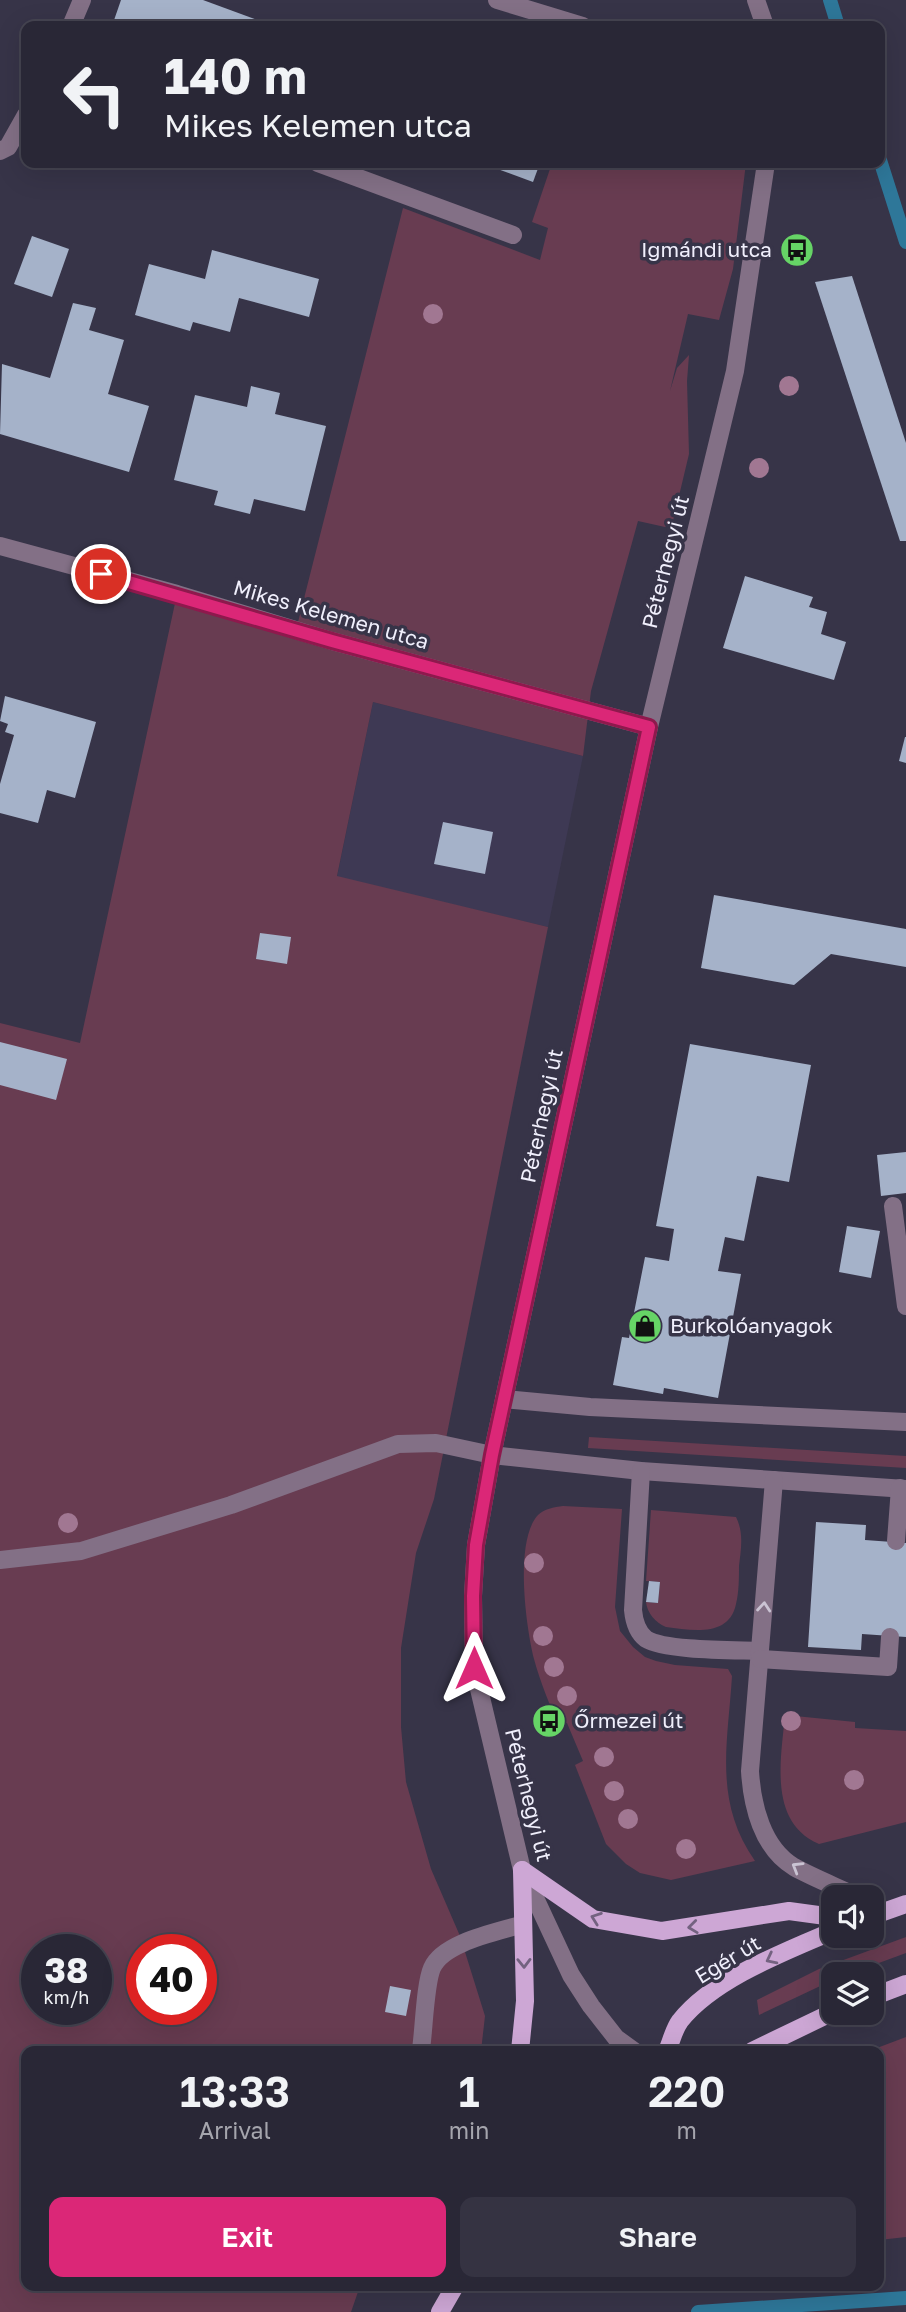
<!DOCTYPE html>
<meta charset="utf-8">
<style>
:root{--surface:#292736;--page:#353342;--text:#f1f3f6;--muted:#a5a5ad;--line:#454451;--accent:#db2777}
body{margin:0;font-family:"Golos Text",sans-serif;background:var(--page);color:var(--text);height:100vh;display:flex;flex-direction:column;font-size:26px;white-space:nowrap}
*{box-sizing:border-box;margin:0}
p{font-size:23px;color:var(--muted)}
.icon{flex:none;width:38px;height:38px;fill:none;stroke:currentColor;stroke-width:2;stroke-linecap:round;stroke-linejoin:round}
.map{position:relative;flex:1;overflow:hidden}
.drawer{position:absolute;left:21px;top:2046px;width:863px;height:245px;display:flex;flex-direction:column;background:var(--surface);border-radius:14px;box-shadow:0 7px 28px #0002,0 0 0 2px var(--line)}
.drawer>*{flex:none}
.hud{position:absolute;left:21px;top:21px;width:864px;height:147px;border-radius:14px;box-shadow:0 7px 28px #0002,0 0 0 2px var(--line);background:#292736;color:var(--text);overflow:hidden}
.fabs{position:absolute;left:821px;top:1885px;display:grid;gap:14px}
.fabs a{display:grid;place-items:center;width:63px;height:63px;border-radius:14px;background:var(--surface);box-shadow:0 7px 28px #0002,0 0 0 2px var(--line);font-size:35px}
.speed{position:absolute;left:21px;top:1934px;display:flex;gap:14px;font-size:35px;font-weight:700;text-align:center}
.speed>*{display:grid;place-content:center;width:91px;height:91px;border-radius:50%;background:var(--surface);box-shadow:0 7px 28px #0002,0 0 0 2px var(--line);line-height:1}
.speed small{font-size:18px;font-weight:400}
.speed .limit{border:10px solid #d22;background:#fff;color:#111}
.pin{position:absolute;display:grid;place-items:center;width:60px;height:60px;color:#fff;margin:-30px;border:4px solid #fff;border-radius:50%;box-shadow:0 2px 7px #0007}
.me{position:absolute;width:77px;margin:-38px;rotate:0deg;stroke-linejoin:round;filter:drop-shadow(0 0 5px #0008)}
.turn{display:flex;align-items:center;gap:24px;height:147px;padding:0 28px;font-size:32px}
.turn .icon{width:91px;height:91px;stroke-width:2.5}
.turn b{display:block;font-size:49px;line-height:60px}
.eta{display:flex;justify-content:space-evenly;align-items:center;height:119px;text-align:center}
.eta b{font-size:42px;font-weight:600;line-height:49px}
.cta{display:flex;gap:14px;margin-top:auto;padding:14px 28px}
.cta a{flex:1;height:80px;border-radius:14px;background:var(--accent);color:#fff;font-size:28px;font-weight:600;line-height:80px;text-align:center}
.cta a+a{background:var(--page);color:var(--text)}
.map>svg:first-child{display:block}
.built{fill:#3e3954}
.green{fill:#683c51;fill-rule:evenodd}
.lines{fill:none;stroke-linecap:round;stroke-linejoin:round}
.stream{stroke:#2e7799;stroke-width:14}
.building{fill:#a5b2c9}
.service{stroke:#837086;stroke-width:18}
.minor{stroke:#837086;stroke-width:18}
.tertiary{stroke:#837086;stroke-width:18}
.primary{stroke:#cda7d5;stroke-width:18}
.tree{fill:#a17792}
.oneway{stroke:#cac3d3}
.oneway2{stroke:#736280}
.route-casing{stroke:#8e194d;stroke-width:18}
.route{stroke:#db2777;stroke-width:12}
.labels{text-anchor:middle;stroke-width:7;stroke-linejoin:round;paint-order:stroke}
.poi-label{font-size:21px;fill:#f0effc;stroke:#373448;text-anchor:start}
.street-label{font-size:21px;fill:#f0effc;stroke:#373448}
</style>
<div class="map">
<svg width="906" height="2312" viewBox="0 0 906 2312">
<rect width="100%" height="100%" fill="#373448"/>
<!-- built -->
<polygon class="built" points="373,702 583,756 548,927 337,877"/>
<!-- green -->
<g class="green">
<path d="M552 163H746L733 269 719 320 688 314 670 391 677 368 689 355 687 381 689 454 673 521 665 527 638 521 591 691 583 756 373 702 337 876 548 927 434 1499 416 1553 401 1648V1727L406 1782 431 1869 460 1936 485 2016 481 2051H26V2286H360L351 2312H0V1023L80 1043 177 594 296 630 403 208 540 260 548 228 532 222ZM37 1950H96V2009H37ZM142 1950H201V2009H142Z"/>
<polygon points="589,1437 906,1456 906,1468 588,1448"/>
<path d="M563 1506 622 1509 615 1607 620 1631 633 1647 645 1657 656 1661 675 1665 728 1669 732 1676C728 1743 713 1801 755 1861L671 1880 640 1873 626 1864 606 1844 575 1765 583 1761 567 1723 558 1726C550 1704 540 1682 534 1659 526 1627 514 1541 538 1515 544 1509 554 1507 563 1506Z"/>
<path d="M651 1510 736 1517C744 1533 741 1549 739 1566 739 1578 739 1592 736 1604 729 1638 691 1630 666 1627 656 1623 647 1613 646 1602L658 1603 660 1582 646 1581Z"/>
<path d="M785 1715 855 1722V1728L906 1731V1822L819 1844C768 1822 781 1759 785 1715Z"/>
<polygon points="906,1937 906,1953 849,1974 833,1974 833,1980 759,2015 757,2000 819,1969"/>
<polygon points="906,2037 906,2237 879,2240 878,2051 869,2051"/>
</g>
<g class="lines">
<!-- stream -->
<g class="stream">
<polyline points="830,0 838,26"/>
<polyline points="880,160 906,242"/>
<polyline points="698,2312 906,2298"/>
</g>
</g>
<!-- building -->
<g class="building">
<polygon points="121,0 203,0 274,26 112,26"/>
<polygon points="481,163 540,163 533,182"/>
<polygon points="32,236 69,249 52,297 14,284"/>
<polygon points="212,250 319,279 309,317 239,298 230,332 193,322 190,331 135,315 149,264 205,279"/>
<polygon points="852,276 906,443 906,541 900,541 815,282"/>
<polygon points="73,303 96,308 89,330 124,340 108,394 149,406 129,472 0,434 2,364 50,378"/>
<polygon points="251,386 280,393 275,414 326,426 305,511 254,499 250,514 214,505 218,491 174,480 195,395 247,407"/>
<polygon points="745,576 813,597 809,607 827,612 821,634 846,642 834,680 723,648"/>
<polygon points="5,696 96,722 75,798 47,790 38,823 0,813 0,784 14,735 5,732 8,724 0,721"/>
<polygon points="905,737 906,737 906,763 899,761"/>
<polygon points="443,822 493,832 485,874 434,864"/>
<polygon points="714,895 906,929 906,967 831,954 794,985 701,968"/>
<polygon points="260,933 291,937 287,964 256,959"/>
<polygon points="0,1042 67,1059 56,1100 0,1085"/>
<polygon points="690,1044 811,1065 789,1182 757,1176 744,1241 725,1237 718,1271 741,1274 718,1398 664,1388 663,1394 613,1385 622,1337 629,1338 645,1257 669,1261 674,1229 656,1226"/>
<polygon points="906,1152 906,1193 881,1196 877,1155"/>
<polygon points="847,1226 880,1231 871,1278 839,1272"/>
<polygon points="816,1522 866,1525 865,1540 906,1543 906,1637 862,1634 861,1650 808,1647"/>
<polygon points="649,1581 660,1582 658,1603 646,1602"/>
<polygon points="390,1986 411,1990 406,2016 385,2012"/>
</g>
<g class="lines">
<!-- service -->
<g class="service">
<polyline points="71,26 82,0"/>
<polyline points="0,151 8,147 26,115"/>
<polyline points="318,163 513,235"/>
<polyline points="893,1206 906,1306"/>
<polyline points="504,1399 590,1407 906,1422"/>
<polyline points="492,1455 641,1471 906,1489"/>
<path d="M641 1471 633 1610C634 1621 637 1632 646 1639 665 1651 735 1650 760 1651"/>
<path d="M774 1480 750 1771C752 1805 762 1848 794 1867 814 1878 837 1887 858 1897"/>
<polyline points="896,1541 900,1488"/>
<polyline points="760,1659 888,1667 890,1637"/>
<path d="M421 2049C424 2030 425 1984 432 1968 443 1942 498 1932 523 1924"/>
</g>
<!-- minor -->
<g class="minor">
<polyline points="497,0 583,26"/>
<polyline points="0,546 177,594 332,641 649,727"/>
<polyline points="0,1560 81,1551 231,1505 398,1444 436,1443 492,1455"/>
</g>
<!-- tertiary -->
<g class="tertiary">
<polyline points="756,0 765,26"/>
<polyline points="634,2051 616,2038 591,2006 571,1975 522,1870 474,1668 473,1596 476,1545 492,1455 649,727 735,371 766,163"/>
</g>
<!-- primary -->
<g class="primary">
<polyline points="522,1870 593,1919 662,1931 789,1911 833,1917"/>
<polyline points="872,1916 906,1904"/>
<polyline points="872,1997 906,1984"/>
<polyline points="520,2051 525,2001 522,1870"/>
<path d="M667 2051C671 2042 674 2029 680 2021 713 1979 784 1952 833 1931"/>
<polyline points="752,2051 833,2012"/>
<polyline points="440,2312 455,2286"/>
</g>
</g>
<!-- trees -->
<g class="tree">
<circle cx="433" cy="314" r="10"/>
<circle cx="789" cy="386" r="10"/>
<circle cx="759" cy="468" r="10"/>
<circle cx="68" cy="1523" r="10"/>
<circle cx="534" cy="1563" r="10"/>
<circle cx="543" cy="1636" r="10"/>
<circle cx="554" cy="1667" r="10"/>
<circle cx="567" cy="1696" r="10"/>
<circle cx="791" cy="1721" r="10"/>
<circle cx="604" cy="1757" r="10"/>
<circle cx="854" cy="1780" r="10"/>
<circle cx="614" cy="1791" r="10"/>
<circle cx="628" cy="1819" r="10"/>
<circle cx="686" cy="1849" r="10"/>
</g>
<!-- one-way arrows -->
<defs><path id="oneway-chevron" d="M-2-3.5L2.5 0L-2 3.5" fill="none" stroke-width="1.6" stroke-linecap="round" stroke-linejoin="round" transform="scale(1.75)"/></defs>
<g class="oneway">
<use href="#oneway-chevron" transform="translate(764 1607) rotate(-85)"/>
<use href="#oneway-chevron" transform="translate(797 1867) rotate(-149)"/>
</g>
<g class="oneway2">
<use href="#oneway-chevron" transform="translate(596 1918) rotate(-160)"/>
<use href="#oneway-chevron" transform="translate(693 1927) rotate(173)"/>
<use href="#oneway-chevron" transform="translate(771 1959) rotate(153)"/>
<use href="#oneway-chevron" transform="translate(524 1963) rotate(89)"/>
</g>
<g class="lines">
<!-- route casing -->
<g class="route-casing">
<polyline id="route" points="101,574 332,641 649,727 492,1455 476,1545 473,1596 474,1668"/>
</g>
<!-- route -->
<use href="#route" class="route"/>
</g>
<!-- icons -->
<defs>
<g id="bus-disc" transform="scale(1.75)"><circle r="9.5" fill="#66d466" stroke="#373448"/><path d="M-5-6H5V4H4V6H2V4H-2V6H-4V4H-5ZM-3.5-4V0h7V-4ZM-3.5 1.2v1.5H-2V1.2ZM2 1.2v1.5H3.5V1.2Z" fill="#111"/></g>
<g id="shop-disc" transform="scale(1.75)"><circle r="9.5" fill="#66d466" stroke="#373448"/><path d="M-5-2.5h2.3a2.7 3.5 0 0 1 5.4 0H5L5.5 6h-11ZM-1.5-2.5h3a1.5 2.3 0 0 0-3 0Z" fill="#111"/></g>
</defs>
<g fill-rule="evenodd">
<use href="#bus-disc" x="797" y="250"/>
<use href="#shop-disc" x="645" y="1326"/>
<use href="#bus-disc" x="549" y="1721"/>
</g>
<g class="labels">
<!-- poi labels -->
<g class="poi-label">
<text x="772" y="257" text-anchor="end">Igmándi utca</text>
<text x="670" y="1333">Burkolóanyagok</text>
<text x="574" y="1728">Őrmezei út</text>
</g>
<!-- street labels -->
<g class="street-label">
<text transform="translate(666 562) rotate(-76)" y="7">Péterhegyi út</text>
<text transform="translate(331 615) rotate(16)" y="7">Mikes Kelemen utca</text>
<text transform="translate(542 1116) rotate(-78)" y="7">Péterhegyi út</text>
<text transform="translate(528 1795) rotate(76)" y="7">Péterhegyi út</text>
<text transform="translate(728 1960) rotate(-31)" y="7">Egér út</text>
</g>
</g>
</svg>
<div class="fabs">
<a><svg class="icon" aria-label="sound" viewBox="0 0 24 24"><path d="M4 9h4l5-4v14l-5-4H4zM17 9q2 3 0 6"/></svg></a>
<a><svg class="icon" aria-label="layers" viewBox="0 0 24 24"><path d="M12 4l9 5-9 5-9-5zM3 14l9 5 9-5"/></svg></a>
</div>
<div class="speed"><div>38<small>km/h</small></div><div class="limit">40</div></div>
<div class="pin" style="left:101px;top:574px;background:#d93025"><svg class="icon" aria-label="arrive" viewBox="0 0 24 24"><path d="M6 21V4h12l-3 4 3 4H6"/></svg></div>
<svg class="me" style="left:474px;top:1668px" viewBox="-20 -20 40 40"><path d="M0-17L14 15 0 8-14 15z" fill="#db2777" stroke="#fff" stroke-width="4"/></svg>
<div class="hud">
<div class="turn"><svg class="icon" aria-label="left" viewBox="0 0 24 24"><path d="M17 20v-9H6M10 6l-5 5 5 5"/></svg><div><b>140 m</b>Mikes Kelemen utca</div></div>
</div>
<section class="drawer">
<div class="eta">
<div><b>13:33</b><p>Arrival</p></div>
<div><b>1</b><p>min</p></div>
<div><b>220</b><p>m</p></div>
</div>
<div class="cta"><a>Exit</a><a>Share</a></div>
</section>
</div>
